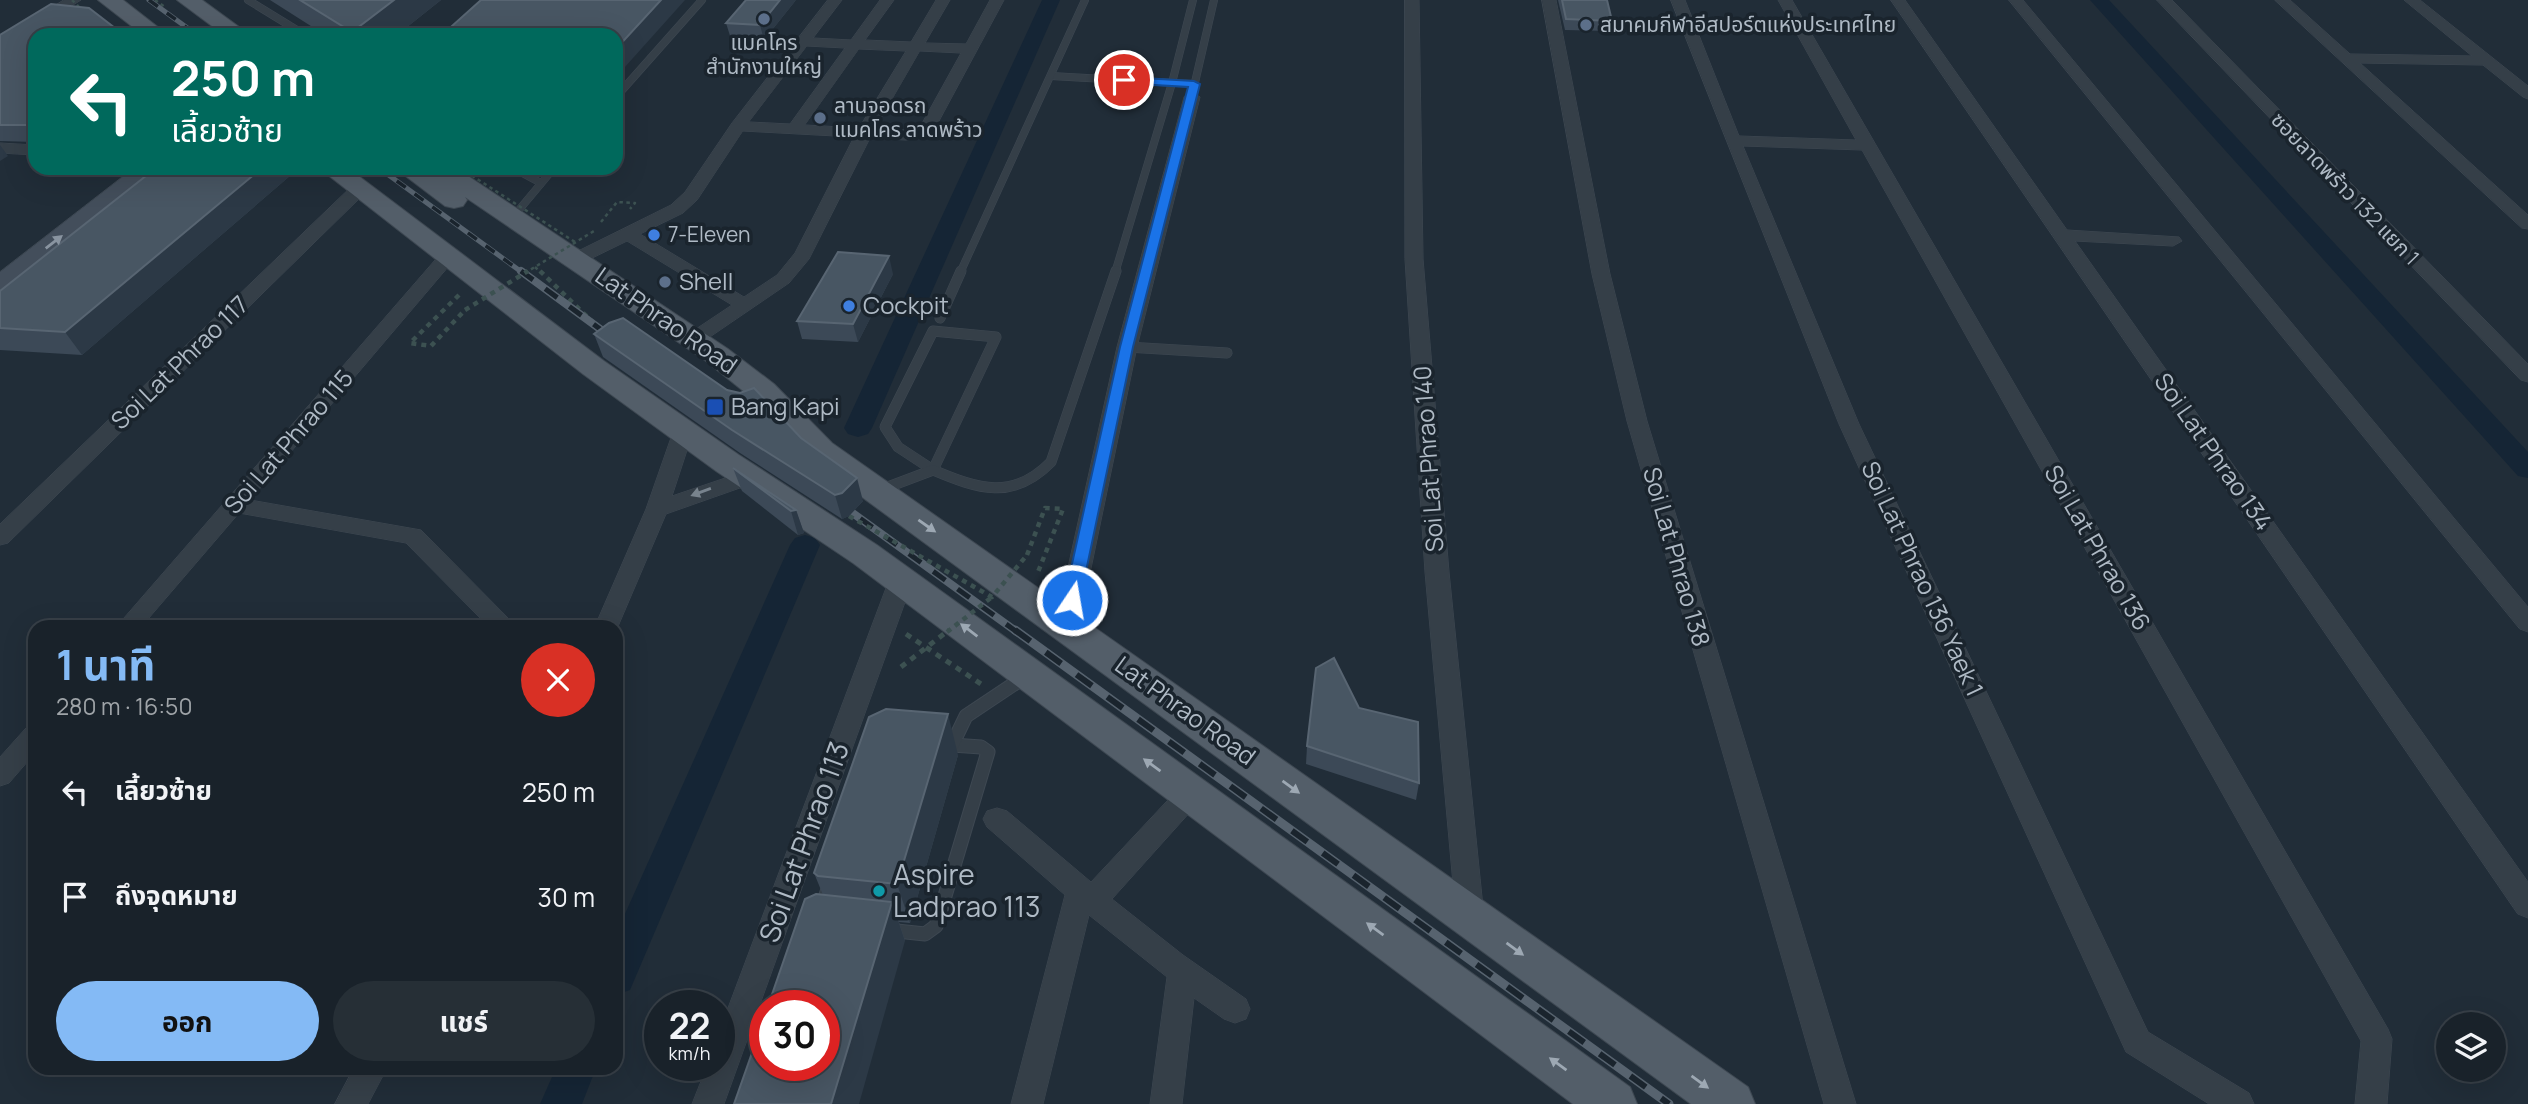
<!DOCTYPE html>
<html lang="th">
<meta charset="utf-8">
<style>
:root{--surface:#19222a;--page:#262f36;--text:#f1f3f6;--muted:#9fa4a8;--line:#373f47;--accent:#84baf5}
body{margin:0;font-family:Manrope,"Noto Sans Thai",sans-serif;background:var(--page);color:var(--text);height:100vh;display:flex;flex-direction:column;font-size:26px;white-space:nowrap}
*{box-sizing:border-box;margin:0}
p{font-size:23px;color:var(--muted)}
.icon{flex:none;width:38px;height:38px;fill:none;stroke:currentColor;stroke-width:2;stroke-linecap:round;stroke-linejoin:round}
.map{position:relative;flex:1;overflow:hidden}
.panel{position:absolute;left:28px;top:620px;width:595px;height:455px;display:flex;flex-direction:column;background:var(--surface);border-radius:21px;box-shadow:0 7px 28px #0002,0 0 0 2px var(--line)}
.panel>*{flex:none}
.hud{position:absolute;left:28px;top:28px;width:595px;height:147px;border-radius:21px;box-shadow:0 7px 28px #0002,0 0 0 2px var(--line);background:#00695c;color:#fff;overflow:hidden}
.fabs{position:absolute;left:2436px;top:1012px;display:grid;gap:14px}
.fabs a{display:grid;place-items:center;width:70px;height:70px;border-radius:50%;background:var(--surface);box-shadow:0 7px 28px #0002,0 0 0 2px var(--line);font-size:35px}
.speed{position:absolute;left:644px;top:990px;display:flex;gap:14px;font-size:35px;font-weight:700;text-align:center}
.speed>*{display:grid;place-content:center;width:91px;height:91px;border-radius:50%;background:var(--surface);box-shadow:0 7px 28px #0002,0 0 0 2px var(--line);line-height:1}
.speed small{font-size:18px;font-weight:400}
.speed .limit{border:10px solid #d22;background:#fff;color:#111}
.pin{position:absolute;display:grid;place-items:center;width:60px;height:60px;color:#fff;margin:-30px;border:4px solid #fff;border-radius:50%;box-shadow:0 2px 7px #0007}
.me{position:absolute;width:77px;margin:-38px;rotate:12deg;stroke-linejoin:round;filter:drop-shadow(0 0 5px #0008)}
.turn{display:flex;align-items:center;gap:24px;height:147px;padding:0 28px;font-size:32px}
.turn .icon{width:91px;height:91px;stroke-width:2.5}
.turn b{display:block;font-size:49px;line-height:60px}
.round{display:grid;place-items:center;flex:none;width:74px;height:74px;border-radius:37px;background:var(--page)}
.head{display:flex;align-items:center;justify-content:space-between;height:119px;padding:0 28px}
h1{font-size:42px;font-weight:700;line-height:52px;color:var(--accent)}
.button{display:flex;gap:14px;margin-top:auto;padding:14px 28px}
.button a{flex:1;height:80px;border-radius:42px;background:var(--accent);color:#111;font-size:28px;font-weight:700;line-height:80px;text-align:center}
.button a+a{background:var(--page);color:var(--text)}
ul{padding:0;list-style:none}
li{display:flex;align-items:center;gap:21px;height:105px;padding:0 28px}
li div{flex:1}
li b{display:block;font-size:26px}
li em{font-style:normal}
.map>svg:first-child{display:block}
.lines{fill:none;stroke-linecap:round;stroke-linejoin:round}
.canal{fill:#152535;fill-rule:evenodd}
.lane-far2-casing{stroke:#3e4852;stroke-width:8}
.lane-far1-casing{stroke:#3e4852;stroke-width:11}
.lane-casing{stroke:#3e4852;stroke-width:15}
.street-casing{stroke:#3e4852;stroke-width:1}
.secondary-casing{stroke:#3e4852;stroke-width:1}
.primary-casing{stroke:#3e4852;stroke-width:2}
.path-far2{stroke:#3c5151;stroke-width:2.5;stroke-dasharray:3.5 3.5;stroke-linecap:butt}
.path-far1{stroke:#3c5151;stroke-width:4.5;stroke-dasharray:5 5;stroke-linecap:butt}
.path{stroke:#3c5151;stroke-width:5;stroke-dasharray:6 6;stroke-linecap:butt}
.lane-far2{stroke:#353f48;stroke-width:7}
.lane-far1{stroke:#353f48;stroke-width:10}
.lane{stroke:#353f48;stroke-width:13}
.street{fill:#353f48;fill-rule:evenodd}
.secondary{fill:#434e5b;fill-rule:evenodd}
.primary{fill:#535e69;fill-rule:evenodd}
.rail-far2-casing{stroke:#57636f;stroke-width:5}
.rail-far1-casing{stroke:#57636f;stroke-width:8}
.rail-casing{stroke:#57636f;stroke-width:9}
.rail-far2{stroke:#1a242d;stroke-width:3.5;stroke-dasharray:11;stroke-linecap:butt}
.rail-far1{stroke:#1a242d;stroke-width:5;stroke-dasharray:15;stroke-linecap:butt}
.rail{stroke:#1a242d;stroke-width:6;stroke-dasharray:19;stroke-linecap:butt}
.path-bridge-far2{stroke:#3c5151;stroke-width:2.5;stroke-dasharray:3.5 3.5;stroke-linecap:butt}
.path-bridge-far1{stroke:#3c5151;stroke-width:4.5;stroke-dasharray:5 5;stroke-linecap:butt}
.path-bridge{stroke:#3c5151;stroke-width:5;stroke-dasharray:6 6;stroke-linecap:butt}
.wall{fill:#3c4957}
.shaded-wall{fill:#2c3946}
.building{fill:#485663;stroke:#586572;stroke-width:2}
.oneway{fill:#8994a0}
.oneway2{fill:#78838d}
.oneway3{fill:#9da8b3}
.route{fill:#1a73e8;stroke:#114b97;stroke-width:2}
.service-dot{fill:#5c6f8a;stroke:#1a242d;stroke-width:2.5}
.shop-dot{fill:#3f7fe0;stroke:#1a242d;stroke-width:2.5}
.transit-dot{fill:#1a4fb4;stroke:#1a242d;stroke-width:2.5}
.culture-dot{fill:#0f9aa8;stroke:#1a242d;stroke-width:2.5}
.labels{text-anchor:middle;stroke-width:7;stroke-linejoin:round;paint-order:stroke}
.far-poi-label{font-size:21px;fill:#afbac5;stroke:#1a242d;text-anchor:start}
.far-street-label{font-size:21px;fill:#afbac5;stroke:#1a242d}
.poi-label{font-size:24px;fill:#afbac5;stroke:#1a242d;text-anchor:start}
.street-label{font-size:24px;fill:#afbac5;stroke:#1a242d}
.near-street-label{font-size:28px;fill:#afbac5;stroke:#1a242d}
.near-poi-label{font-size:28px;fill:#afbac5;stroke:#1a242d;text-anchor:start}
</style>
<div class="map">
<svg width="2528" height="1104" viewBox="0 0 2528 1104">
<rect width="100%" height="100%" fill="#212d38"/>
<g class="lines">
<!-- canal -->
<g class="canal">
<polygon points="1042,0 1060,0 872,428 868,434 858,437 848,434 844,428"/>
<polygon points="2090,0 2109,0 2528,452 2528,478 2518,476"/>
<polygon points="805,535 815,538 820,545 630,990 616,995 616,934 790,545 795,538"/>
<polygon points="556,1068 596,1068 582,1104 540,1104"/>
</g>
<!-- lane-far2 casing -->
<g class="lane-far2-casing">
<g id="lane-far2">
<polyline points="248,0 305,35"/>
<polyline points="1051,76 1194,84"/>
<polyline points="1193,91 1214,0"/>
<polyline points="616,97 702,0"/>
<polyline points="513,168 541,183"/>
<polyline points="513,217 554,168"/>
<polyline points="960,273 1085,0"/>
<polyline points="1115,273 1172,83 1193,0"/>
</g>
</g>
<!-- lane-far1 casing -->
<g class="lane-far1-casing">
<g id="lane-far1">
<polyline points="940,318 961,271"/>
<polygon points="933,331 996,337 933,470 898,447 885,427"/>
<polyline points="1127,347 1227,353"/>
<path d="M880 490 933 470C978 489 1013 501 1051 462L1116 271"/>
</g>
</g>
<!-- lane casing -->
<g class="lane-casing">
<g id="lane">
<polygon points="895,741 981,747 988,752 936,926 925,934 831,924 819,916 873,754 881,746"/>
<polyline points="952,745 966,716 1026,676"/>
</g>
</g>
<!-- street casing -->
<g class="street-casing">
<g id="street">
<polygon points="64,0 81,0 0,50 0,40"/>
<path d="M828 0H842L813 38 851 40 880 0H894L865 40 911 42 936 0H950L925 43 966 44 990 0H1004L932 134 906 140 870 138 809 259 789 283 701 343H687L684 339 687 335 732 305 627 241 582 263 576 264 567 259 570 255 671 205 685 192 732 123ZM807 46 845 48 790 124 749 122ZM859 49 906 51 859 128 805 125ZM920 51 961 53 920 127 906 130 875 129ZM743 131 854 137 795 253 777 275 744 297 640 234 683 213 697 200Z"/>
<polygon points="1405,0 1419,0 1423,259 1449,572 1484,917 1480,926 1470,930 1460,926 1456,917 1425,572 1405,259"/>
<polygon points="1542,0 1556,0 1610,274 1647,421 1856,1104 1824,1104 1627,421 1592,274"/>
<polygon points="1671,0 1685,0 1739,136 1856,140 1778,0 1792,0 2388,1029 2392,1039 2387,1104 2355,1104 2361,1041 1862,150 1743,146 1859,424 2148,1032 2249,1093 2254,1104 2209,1104 2126,1052 1839,424"/>
<polygon points="1891,0 1905,0 2067,230 2179,237 2182,241 2173,246 2075,241 2528,882 2528,918 2518,914"/>
<polygon points="2009,0 2023,0 2528,607 2528,632 2520,629"/>
<polygon points="2157,0 2172,0 2528,364 2528,382 2521,380"/>
<polygon points="2275,0 2290,0 2350,54 2472,56 2404,0 2420,0 2528,86 2528,99 2523,97 2483,65 2360,63 2528,215 2528,229 2522,228"/>
<polygon points="1192,92 1200,97 1137,347 1079,626 1075,632 1067,635 1059,632 1055,626 1117,347 1184,97"/>
<polygon points="0,143 35,145 35,155 0,153"/>
<polygon points="359,184 365,185 367,189 365,193 8,543 0,545 0,524 353,185"/>
<polygon points="448,251 457,256 454,260 250,500 421,530 510,620 514,626 488,626 406,543 239,513 142,626 117,626 442,252"/>
<polygon points="683,425 690,427 693,432 672,496 746,471 754,473 757,478 754,483 666,514 616,631 616,626 595,626 646,509 673,432 676,427"/>
<polygon points="901,572 909,574 913,580 724,1104 692,1104 707,1066 719,1066 719,1032 889,580 893,574"/>
<polygon points="35,725 35,753 9,783 0,786 0,757 26,728"/>
<polygon points="1191,782 1200,785 1204,793 1200,801 1112,899 1183,955 1246,999 1250,1009 1246,1019 1235,1023 1224,1019 1194,998 1182,1104 1150,1104 1167,977 1089,915 1043,1104 1011,1104 1065,895 987,827 983,819 987,811 997,808 1007,811 1091,882 1182,785"/>
<polygon points="354,1068 387,1068 368,1104 335,1104"/>
</g>
</g>
<!-- secondary casing -->
<g class="secondary-casing">
<polygon id="secondary" points="134,168 159,168 9,289 0,292 0,272"/>
</g>
<!-- primary casing -->
<g class="primary-casing">
<g id="primary">
<polygon points="98,0 123,0 168,35 143,35"/>
<polygon points="177,0 202,0 250,35 224,35"/>
<polygon points="319,168 348,168 604,361 739,455 877,545 1630,1087 1637,1104 1573,1104 853,563 716,471 583,374"/>
<polygon points="395,168 456,168 728,349 774,384 832,443 1748,1087 1755,1104 1691,1104 810,459 752,398 706,361 465,197 467,200 463,206 454,208 445,206"/>
</g>
</g>
<!-- path-far2 -->
<g class="path-far2">
<polyline points="155,0 165,7"/>
<polyline points="601,222 617,202 635,203 630,209"/>
<polyline points="535,267 541,273"/>
</g>
<!-- path-far1 -->
<g class="path-far1">
<polyline points="540,271 604,333"/>
<polyline points="459,295 410,343 431,346 465,310"/>
<polyline points="1027,555 1045,508 1063,509 1038,572"/>
</g>
<!-- path -->
<polyline class="path" points="906,634 981,684"/>
<!-- lane-far2 -->
<use href="#lane-far2" class="lane-far2"/>
<!-- lane-far1 -->
<use href="#lane-far1" class="lane-far1"/>
<!-- lane -->
<use href="#lane" class="lane"/>
<!-- street -->
<use href="#street" class="street"/>
<!-- secondary -->
<use href="#secondary" class="secondary"/>
<!-- primary -->
<use href="#primary" class="primary"/>
<!-- rail-far2 casing -->
<g class="rail-far2-casing">
<g id="rail-far2">
<polyline points="149,0 197,35"/>
<polyline points="379,168 523,273"/>
</g>
</g>
<!-- rail-far1 casing -->
<g class="rail-far1-casing">
<g id="rail-far1">
<polyline points="521,271 615,340"/>
<polyline points="836,501 1017,632"/>
</g>
</g>
<!-- rail casing -->
<g class="rail-casing">
<polyline id="rail" points="1015,630 1669,1104"/>
</g>
<!-- rail-far2 -->
<use href="#rail-far2" class="rail-far2"/>
<!-- rail-far1 -->
<use href="#rail-far1" class="rail-far1"/>
<!-- rail -->
<use href="#rail" class="rail"/>
<!-- path-bridge-far2 -->
<g class="path-bridge-far2">
<polyline points="72,0 83,11"/>
<polyline points="460,168 575,242"/>
<polyline points="525,273 594,231"/>
</g>
<!-- path-bridge-far1 -->
<g class="path-bridge-far1">
<polyline points="465,310 528,271"/>
<polyline points="849,516 992,597 1027,555"/>
<polyline points="947,632 992,597"/>
</g>
<!-- path-bridge -->
<polyline class="path-bridge" points="901,667 949,630"/>
</g>
<!-- wall -->
<g class="wall">
<polygon points="270,0 441,0 397,35 325,35"/>
<polygon points="796,0 764,40 731,39 726,23"/>
<polygon points="1558,0 1607,0 1612,21 1610,31 1565,30"/>
<polygon points="0,35 35,35 35,142 0,141"/>
<polygon points="156,168 287,168 291,175 82,355 0,350 0,291"/>
<polygon points="893,274 858,342 802,339 797,321"/>
<polygon points="594,334 863,501 849,516 842,519 740,453 603,357"/>
<polygon points="733,468 796,510 804,533 798,535 742,491"/>
<polygon points="1359,708 1419,783 1416,800 1306,764 1307,746"/>
<polygon points="958,755 910,923 899,922 905,941 823,895 814,873"/>
</g>
<!-- shaded-wall -->
<g class="shaded-wall">
<polygon points="394,0 441,0 397,35 353,35 352,32"/>
<polygon points="661,0 685,0 616,77 616,49"/>
<polygon points="780,0 796,0 764,40 760,25"/>
<polygon points="35,119 35,139 26,125"/>
<polygon points="0,145 8,156 0,161"/>
<polygon points="262,168 287,168 291,175 82,355 65,332"/>
<polygon points="889,256 893,274 858,342 853,324"/>
<polygon points="857,478 863,501 849,516 842,519 835,495"/>
<polygon points="796,510 804,533 798,535 791,511"/>
<polygon points="948,714 958,755 910,923 897,884"/>
<polygon points="892,902 905,941 859,1104 831,1104"/>
</g>
<!-- building -->
<g class="building">
<polygon points="300,0 394,0 352,32"/>
<polygon points="481,0 661,0 616,49 616,35 442,35"/>
<polygon points="746,0 780,0 760,25 726,23"/>
<polygon points="1562,0 1607,0 1612,21 1566,19"/>
<polygon points="51,4 89,8 124,35 35,35 35,119 26,125 0,125 0,35"/>
<polygon points="156,168 262,168 65,332 0,328 0,291"/>
<polygon points="838,252 889,256 853,324 797,321"/>
<polygon points="623,318 727,390 740,393 754,388 801,438 857,478 842,493 835,495 732,430 594,334 609,323"/>
<polygon points="733,468 796,510 791,511"/>
<polygon points="1334,658 1359,708 1418,722 1419,783 1307,746 1316,668"/>
<polygon points="886,709 948,714 897,884 818,876 814,873 869,717"/>
<polygon points="816,894 892,902 831,1104 734,1104 765,1016 765,1066 824,1066 824,1006 768,1006 805,899"/>
</g>
<!-- one-way arrows -->
<defs><path id="oneway-solid" d="M-6-.8H1V-3.2L6.5 0L1 3.2V.8H-6Z" transform="scale(1.75)"/></defs>
<use class="oneway" href="#oneway-solid" transform="translate(54 242) rotate(-38)"/>
<use class="oneway2" href="#oneway-solid" transform="translate(701 492) rotate(160)"/>
<g class="oneway3">
<use href="#oneway-solid" transform="translate(927 526) rotate(35)"/>
<use href="#oneway-solid" transform="translate(969 630) rotate(-143)"/>
<use href="#oneway-solid" transform="translate(1152 765) rotate(-144)"/>
<use href="#oneway-solid" transform="translate(1291 787) rotate(36)"/>
<use href="#oneway-solid" transform="translate(1375 929) rotate(-144)"/>
<use href="#oneway-solid" transform="translate(1515 949) rotate(36)"/>
<use href="#oneway-solid" transform="translate(1558 1064) rotate(-144)"/>
<use href="#oneway-solid" transform="translate(1700 1082) rotate(36)"/>
</g>
<!-- route -->
<polygon class="route" points="1124,77 1194,81 1200,84 1133,347 1080,600 1072,606 1064,600 1120,347 1188,87 1120,83 1120,78"/>
<!-- markers -->
<g class="service-dot">
<circle cx="764" cy="19" r="7"/>
<circle cx="1586" cy="25" r="7"/>
<circle cx="820" cy="118" r="7"/>
<circle cx="665" cy="282" r="7"/>
</g>
<g class="shop-dot">
<circle cx="654" cy="235" r="7"/>
<circle cx="849" cy="306" r="7"/>
</g>
<rect class="transit-dot" x="706" y="398" width="18" height="18" rx="3.5"/>
<circle class="culture-dot" cx="879" cy="891" r="7"/>
<g class="labels">
<!-- far-poi labels -->
<g class="far-poi-label">
<text x="1600" y="32">สมาคมกีฬาอีสปอร์ตแห่งประเทศไทย</text>
<text x="764" y="50" text-anchor="middle">แมคโคร<tspan x="764" dy="24">สำนักงานใหญ่</tspan></text>
<text x="834" y="113">ลานจอดรถ<tspan x="834" dy="24">แมคโคร ลาดพร้าว</tspan></text>
<text x="668" y="242">7-Eleven</text>
</g>
<!-- far-street labels -->
<g class="far-street-label">
<text transform="translate(2345 189) rotate(46)" y="7">ซอยลาดพร้าว 132 แยก 1</text>
</g>
<!-- poi labels -->
<g class="poi-label">
<text x="679" y="290">Shell</text>
<text x="863" y="314">Cockpit</text>
<text x="731" y="415">Bang Kapi</text>
</g>
<!-- street labels -->
<g class="street-label">
<text transform="translate(666 321) rotate(35)" y="8">Lat Phrao Road</text>
<text transform="translate(180 363) rotate(-44)" y="8">Soi Lat Phrao 117</text>
<text transform="translate(289 442) rotate(-49)" y="8">Soi Lat Phrao 115</text>
<text transform="translate(2213 452) rotate(55)" y="8">Soi Lat Phrao 134</text>
<text transform="translate(1429 459) rotate(-94)" y="8">Soi Lat Phrao 140</text>
<text transform="translate(2097 548) rotate(60)" y="8">Soi Lat Phrao 136</text>
<text transform="translate(1676 557) rotate(74)" y="8">Soi Lat Phrao 138</text>
<text transform="translate(1922 579) rotate(65)" y="8">Soi Lat Phrao 136 Yaek 1</text>
<text transform="translate(1185 711) rotate(36)" y="8">Lat Phrao Road</text>
</g>
<!-- near-street labels -->
<g class="near-street-label">
<text transform="translate(804 842) rotate(-70)" y="10">Soi Lat Phrao 113</text>
</g>
<!-- near-poi labels -->
<g class="near-poi-label">
<text x="893" y="885">Aspire<tspan x="893" dy="32">Ladprao 113</tspan></text>
</g>
</g>
</svg>
<div class="fabs">
<a><svg class="icon" aria-label="layers" viewBox="0 0 24 24"><path d="M12 4l9 5-9 5-9-5zM3 14l9 5 9-5"/></svg></a>
</div>
<div class="speed"><div>22<small>km/h</small></div><div class="limit">30</div></div>
<div class="pin" style="left:1124px;top:80px;background:#d93025"><svg class="icon" aria-label="arrive" viewBox="0 0 24 24"><path d="M6 21V4h12l-3 4 3 4H6"/></svg></div>
<svg class="me" style="left:1072px;top:600px" viewBox="-20 -20 40 40"><circle r="17" fill="#1a73e8" stroke="#fff" stroke-width="3"/><path d="M0-11L8 9 0 5-8 9z" fill="#fff"/></svg>
<div class="hud">
<div class="turn"><svg class="icon" aria-label="left" viewBox="0 0 24 24"><path d="M17 20v-9H6M10 6l-5 5 5 5"/></svg><div><b>250 m</b>เลี้ยวซ้าย</div></div>
</div>
<section class="panel">
<div class="head"><div><h1>1 นาที</h1><p>280 m · 16:50</p></div><a class="round" style="background:#d93025;color:#fff"><svg class="icon" aria-label="close" viewBox="0 0 24 24"><path d="M6 6l12 12M18 6L6 18"/></svg></a></div>
<ul>
<li><svg class="icon" aria-label="left" viewBox="0 0 24 24"><path d="M17 20v-9H6M10 6l-5 5 5 5"/></svg><div><b>เลี้ยวซ้าย</b></div><em>250 m</em></li>
<li><svg class="icon" aria-label="arrive" viewBox="0 0 24 24"><path d="M6 21V4h12l-3 4 3 4H6"/></svg><div><b>ถึงจุดหมาย</b></div><em>30 m</em></li>
</ul>
<div class="button"><a>ออก</a><a>แชร์</a></div>
</section>
</div>
